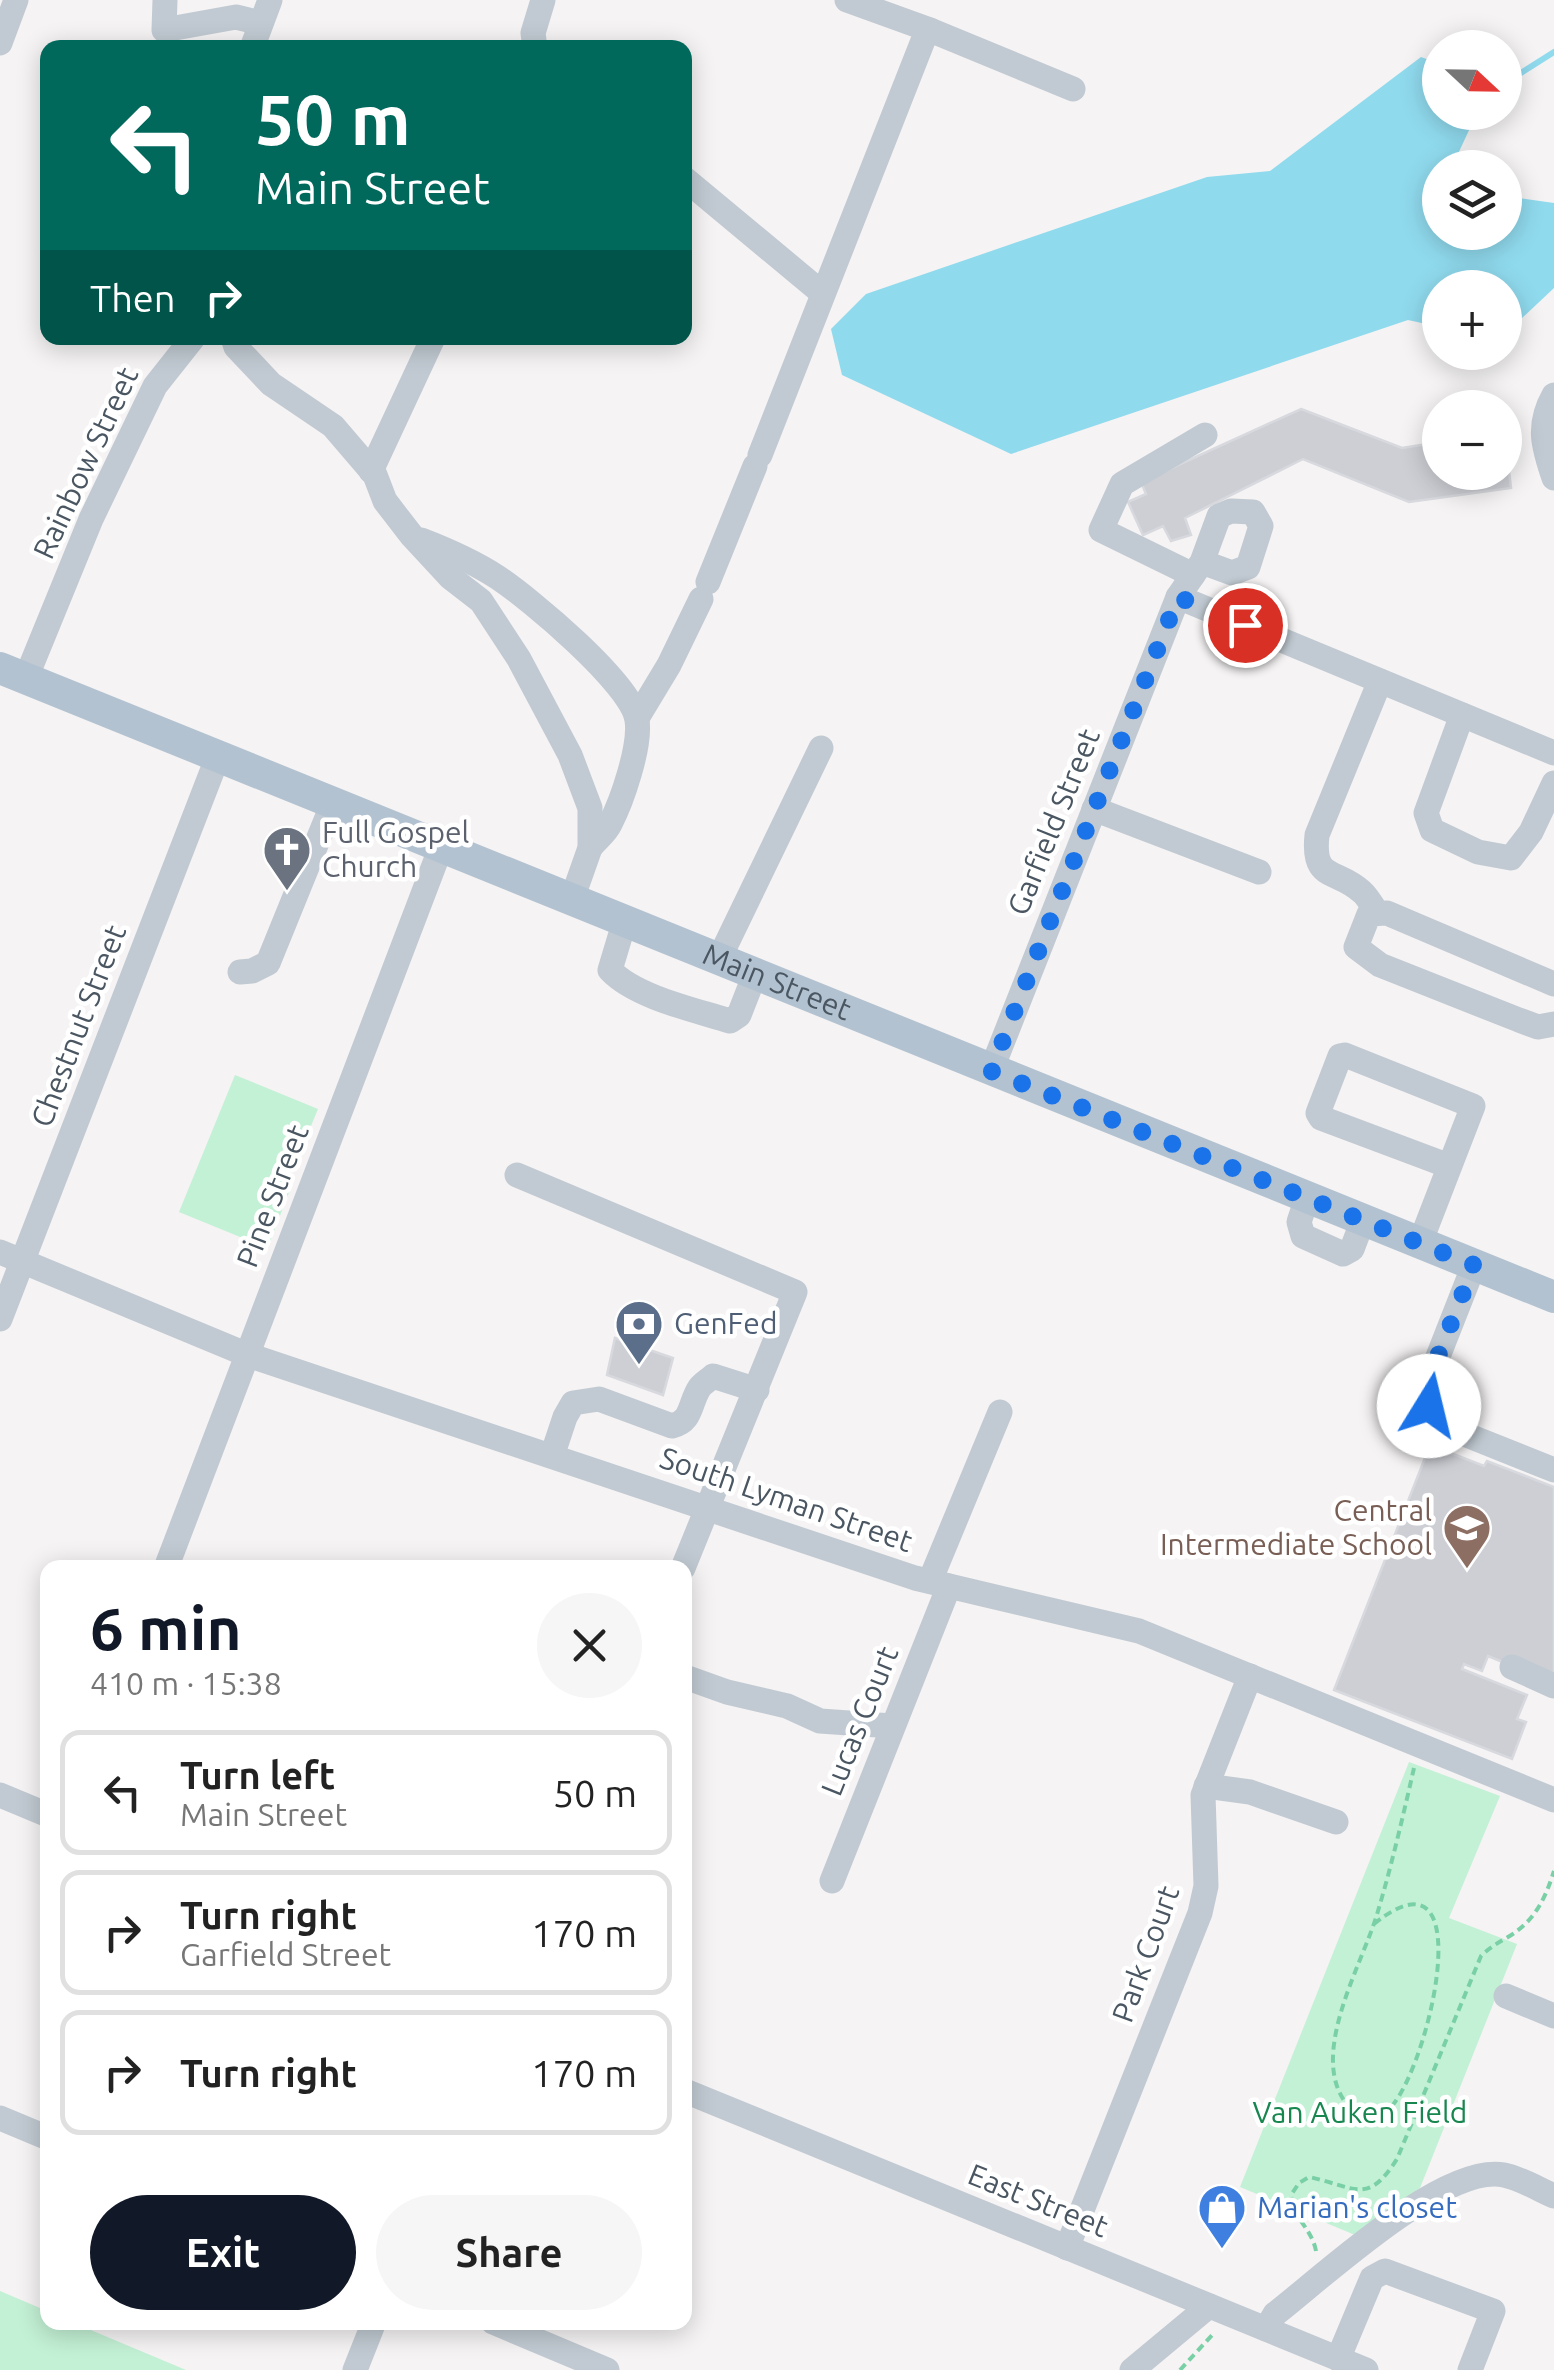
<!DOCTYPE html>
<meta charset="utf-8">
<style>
:root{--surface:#fff;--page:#f6f6f6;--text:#222;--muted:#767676;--line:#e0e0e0;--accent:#111827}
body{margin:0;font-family:Ubuntu,sans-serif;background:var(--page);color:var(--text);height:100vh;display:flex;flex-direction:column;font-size:38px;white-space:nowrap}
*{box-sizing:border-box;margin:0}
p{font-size:32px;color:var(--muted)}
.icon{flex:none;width:55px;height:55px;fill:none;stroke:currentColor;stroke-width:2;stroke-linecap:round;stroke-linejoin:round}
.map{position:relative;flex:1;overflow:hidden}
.details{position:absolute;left:40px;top:1560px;width:652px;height:770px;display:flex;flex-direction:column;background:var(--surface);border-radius:20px;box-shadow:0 5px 25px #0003}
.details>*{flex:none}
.banner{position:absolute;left:40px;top:40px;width:652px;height:305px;border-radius:20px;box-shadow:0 5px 25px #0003;background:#00695c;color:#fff;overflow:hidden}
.needle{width:65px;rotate:112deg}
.controls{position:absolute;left:1422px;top:30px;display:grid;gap:20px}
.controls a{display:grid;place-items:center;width:100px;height:100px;border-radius:50%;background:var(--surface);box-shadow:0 5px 25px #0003;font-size:50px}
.pin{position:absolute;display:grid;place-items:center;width:85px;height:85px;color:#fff;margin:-42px;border:5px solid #fff;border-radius:50%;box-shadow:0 2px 10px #0007}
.me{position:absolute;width:110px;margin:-55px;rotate:9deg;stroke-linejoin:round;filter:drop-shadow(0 0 8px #0008)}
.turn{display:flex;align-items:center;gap:35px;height:210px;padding:0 50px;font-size:45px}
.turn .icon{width:130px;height:130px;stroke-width:2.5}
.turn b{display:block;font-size:70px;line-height:85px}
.then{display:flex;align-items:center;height:95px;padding:0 50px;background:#0003;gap:20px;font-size:38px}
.round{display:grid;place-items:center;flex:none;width:105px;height:105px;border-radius:52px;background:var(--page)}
.headline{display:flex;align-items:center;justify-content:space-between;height:170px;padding:0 50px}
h1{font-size:60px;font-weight:600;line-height:75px;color:var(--accent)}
.button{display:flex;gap:20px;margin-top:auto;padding:20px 50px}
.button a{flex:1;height:115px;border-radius:60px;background:var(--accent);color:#fff;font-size:40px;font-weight:600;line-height:115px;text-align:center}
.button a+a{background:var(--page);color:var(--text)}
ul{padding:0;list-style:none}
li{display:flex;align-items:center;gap:30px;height:125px;margin:0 20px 15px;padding:0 30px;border:5px solid var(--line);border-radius:20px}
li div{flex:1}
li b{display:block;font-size:38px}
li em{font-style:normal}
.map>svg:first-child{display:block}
.green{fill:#c3f1d5}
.water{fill:#90daee}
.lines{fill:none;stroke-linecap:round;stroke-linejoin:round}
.stream{stroke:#90daee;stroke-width:6}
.building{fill:#cdcfd5;stroke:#d7d9de;stroke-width:2.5}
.path{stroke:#7ad0a6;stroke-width:4;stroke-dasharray:8 5;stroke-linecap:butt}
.minor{stroke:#c1cad2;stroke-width:25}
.major{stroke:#b3c2d1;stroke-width:32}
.route{stroke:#1a73e8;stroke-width:18;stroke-dasharray:0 32.4}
.labels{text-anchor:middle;stroke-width:9;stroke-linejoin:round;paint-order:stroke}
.street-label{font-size:30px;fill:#4a5661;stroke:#fff}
.worship-label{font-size:30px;fill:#5b616d;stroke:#fff;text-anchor:start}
.service-label{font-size:30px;fill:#4e5e75;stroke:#fff;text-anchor:start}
.education-label{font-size:30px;fill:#785e54;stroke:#fff;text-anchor:end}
.park-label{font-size:30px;fill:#17864f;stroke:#fff}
.shop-label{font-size:30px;fill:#366cbe;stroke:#fff;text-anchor:start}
</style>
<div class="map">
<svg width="1554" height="2370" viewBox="0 0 1554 2370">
<rect width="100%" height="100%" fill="#f5f3f3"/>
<!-- green -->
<g class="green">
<polygon points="235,1075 318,1109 289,1179 293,1182 269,1244 264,1242 262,1246 179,1212"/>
<polygon points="1409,1762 1500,1796 1449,1918 1517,1944 1420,2188 1355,2235 1240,2187"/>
<polygon points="0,2291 47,2311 48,2322 74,2323 186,2370 0,2370"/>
</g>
<!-- water -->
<polygon class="water" points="1421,57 1440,64 1440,112 1477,113 1457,156 1468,167 1440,168 1440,232 1505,232 1505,196 1554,203 1554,288 1505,334 1505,288 1440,288 1440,327 1408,320 1011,454 842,375 831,329 866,294 1207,177 1270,171"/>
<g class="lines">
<!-- stream -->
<polyline class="stream" points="1505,83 1554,52"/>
</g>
<!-- building -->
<g class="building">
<polygon points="1301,409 1402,448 1440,442 1440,472 1505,472 1505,436 1511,488 1409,502 1303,459 1185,518 1191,535 1171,541 1163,526 1143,535 1128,502 1146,494 1141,482"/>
<polygon points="615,1338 673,1358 663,1395 607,1375"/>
<polygon points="1430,1445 1484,1466 1487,1461 1554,1487 1554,1683 1488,1656 1482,1671 1464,1664 1462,1669 1527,1695 1517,1719 1526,1722 1512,1759 1334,1690"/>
</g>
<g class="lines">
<!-- path -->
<g class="path">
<path d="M1374 1924C1488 1832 1424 2091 1384 2113 1375 2117 1363 2114 1354 2112 1301 2064 1363 1965 1378 1911 1392 1864 1403 1816 1414 1768"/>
<path d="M1316 2251C1312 2229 1294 2220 1291 2195L1299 2183 1309 2177C1356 2187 1367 2206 1397 2159L1481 1956C1490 1947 1498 1943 1508 1937 1535 1921 1545 1899 1554 1871"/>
<polyline points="1180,2370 1214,2333"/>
</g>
<!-- minor -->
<g class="minor">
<polyline points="165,0 164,30 236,17 261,23"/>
<polyline points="847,0 930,30"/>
<polyline points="0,43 16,0"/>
<polyline points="252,48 270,0"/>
<polyline points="535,48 533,33 543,0"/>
<polyline points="685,179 822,293"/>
<polyline points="233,338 236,347 271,384 333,426 375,475 385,501 412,536 450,577 481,601 519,659 570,755 590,808 590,848 572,899"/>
<path d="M1554 395C1537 425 1543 446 1554 478"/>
<polyline points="760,455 924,38 930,30 1073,89"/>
<polyline points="371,471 433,338"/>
<path d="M421 540C447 550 474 562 497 577 529 598 632 684 637 720 641 746 622 801 610 824 606 833 596 840 590 848"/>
<polyline points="1193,575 1101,530 1122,484 1205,435"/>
<polyline points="708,582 755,466"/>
<polyline points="1178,597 1554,753"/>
<polyline points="26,678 91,519 155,386 193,338"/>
<polyline points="1462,715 1426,813 1432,830 1478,852 1511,858 1531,832 1554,783"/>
<polyline points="637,718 669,665 701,599"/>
<polyline points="1094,809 1259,872"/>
<path d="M1377 912C1372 906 1368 897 1362 892 1336 868 1312 882 1317 835L1380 681"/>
<path d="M625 920 610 970C635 997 695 1010 730 1021L739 1015 755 974"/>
<polyline points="719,959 821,748"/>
<polyline points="240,972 252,971 268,963 333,803"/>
<polyline points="1554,984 1387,913 1369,914 1356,947 1380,965 1519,1020 1538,1027 1554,1024"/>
<polyline points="991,1071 1178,597 1202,562 1232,573 1248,567 1261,526 1253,512 1231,511 1219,516 1202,562"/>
<polyline points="517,1175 795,1292 683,1568"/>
<polyline points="1307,1198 1299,1222 1303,1236 1343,1254 1352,1249 1363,1220"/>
<polyline points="1420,1243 1473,1106 1345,1055 1340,1056 1318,1113 1321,1118 1449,1166"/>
<polyline points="0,1252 248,1355 915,1578 1139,1631 1554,1800"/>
<polyline points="1474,1265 1428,1382 1429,1406 1444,1426 1554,1470"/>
<polyline points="0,1319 218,756"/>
<path d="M552 1456 565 1417 573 1403 599 1399 672 1426C693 1421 689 1403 700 1387 701 1385 711 1378 713 1376L757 1390"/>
<polyline points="166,1568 441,847"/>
<polyline points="930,1581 1000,1412"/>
<polyline points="1512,1667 1554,1686"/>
<polyline points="685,1677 727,1692 787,1706 820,1721 892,1726"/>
<polyline points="1206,1786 1250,1792 1336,1822"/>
<polyline points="0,1795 48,1815"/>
<polyline points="832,1881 949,1586"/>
<polyline points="1506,1996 1554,2016"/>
<polyline points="685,2091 1366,2370"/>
<polyline points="0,2118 48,2138"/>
<polyline points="1067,2248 1200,1913 1206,1886 1203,1795 1250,1676"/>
<polyline points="493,2322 607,2370"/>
<path d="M1266 2329 1275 2314C1323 2277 1444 2163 1504 2175 1520 2178 1538 2189 1554 2196"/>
<polyline points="1338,2359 1372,2278 1385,2271 1493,2311 1470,2370"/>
<polyline points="355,2370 374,2322"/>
<polyline points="1132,2370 1209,2306"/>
</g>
<!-- major -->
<path class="major" id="s1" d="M0 668 1554 1297"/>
</g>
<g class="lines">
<!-- route -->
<polyline class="route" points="1245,625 1178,597 991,1071 1474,1265 1428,1382 1429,1406"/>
</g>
<!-- icons -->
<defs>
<g id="church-pin" transform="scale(2.5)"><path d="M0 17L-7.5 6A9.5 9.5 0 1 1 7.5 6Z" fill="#6b7280" stroke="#fff"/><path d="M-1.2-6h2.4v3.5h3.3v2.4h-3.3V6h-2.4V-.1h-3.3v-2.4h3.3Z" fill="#fff"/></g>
<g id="bank-pin" transform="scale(2.5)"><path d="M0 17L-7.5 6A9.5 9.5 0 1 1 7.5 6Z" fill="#5c6f8a" stroke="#fff"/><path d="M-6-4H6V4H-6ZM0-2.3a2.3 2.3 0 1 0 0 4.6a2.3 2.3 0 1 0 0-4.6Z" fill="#fff"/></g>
<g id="school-pin" transform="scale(2.5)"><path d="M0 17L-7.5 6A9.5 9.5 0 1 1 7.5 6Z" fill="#8d6e63" stroke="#fff"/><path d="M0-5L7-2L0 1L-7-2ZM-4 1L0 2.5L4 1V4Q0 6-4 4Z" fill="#fff"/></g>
<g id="shop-pin" transform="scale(2.5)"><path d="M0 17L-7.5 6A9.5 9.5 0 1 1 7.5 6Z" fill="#3f7fe0" stroke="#fff"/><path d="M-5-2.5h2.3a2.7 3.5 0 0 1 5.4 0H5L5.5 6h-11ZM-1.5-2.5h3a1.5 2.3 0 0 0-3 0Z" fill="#fff"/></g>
</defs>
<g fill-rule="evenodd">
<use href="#church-pin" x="287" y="850"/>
<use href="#bank-pin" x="639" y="1324"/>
<use href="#school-pin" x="1467" y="1528"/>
<use href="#shop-pin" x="1222" y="2208"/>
</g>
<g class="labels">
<!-- street labels -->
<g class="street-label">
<text transform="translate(86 463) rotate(-65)" y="10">Rainbow Street</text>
<text transform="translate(1054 822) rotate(-68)" y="10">Garfield Street</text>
<text dy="10" stroke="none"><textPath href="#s1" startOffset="838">Main Street</textPath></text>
<text transform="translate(79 1026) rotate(-69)" y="10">Chestnut Street</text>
<text transform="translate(273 1196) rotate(-69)" y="10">Pine Street</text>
<text transform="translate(786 1500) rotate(19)" y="10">South Lyman Street</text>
<text transform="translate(860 1721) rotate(-68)" y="10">Lucas Court</text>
<text transform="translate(1146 1954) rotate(-70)" y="10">Park Court</text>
<text transform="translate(1038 2201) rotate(22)" y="10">East Street</text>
</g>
<!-- worship labels -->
<g class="worship-label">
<text x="322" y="843">Full Gospel<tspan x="322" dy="34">Church</tspan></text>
</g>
<!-- service labels -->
<g class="service-label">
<text x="674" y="1334">GenFed</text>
</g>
<!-- education labels -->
<g class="education-label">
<text x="1432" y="1521">Central<tspan x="1432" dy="34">Intermediate School</tspan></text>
</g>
<!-- park labels -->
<g class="park-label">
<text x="1360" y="2123">Van Auken Field</text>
</g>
<!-- shop labels -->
<g class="shop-label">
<text x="1257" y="2218">Marian's closet</text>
</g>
</g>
</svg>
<div class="controls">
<a><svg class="needle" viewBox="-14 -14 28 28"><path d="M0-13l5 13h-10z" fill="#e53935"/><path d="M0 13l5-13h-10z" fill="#767676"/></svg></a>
<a><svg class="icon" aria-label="layers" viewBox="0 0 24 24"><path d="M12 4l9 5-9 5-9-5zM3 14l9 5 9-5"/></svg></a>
<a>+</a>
<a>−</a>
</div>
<div class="pin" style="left:1245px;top:625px;background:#d93025"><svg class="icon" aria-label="arrive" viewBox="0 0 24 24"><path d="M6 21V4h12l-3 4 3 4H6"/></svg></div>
<svg class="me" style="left:1429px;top:1406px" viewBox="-20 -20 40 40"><circle r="19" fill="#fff"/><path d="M0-13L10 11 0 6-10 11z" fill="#1a73e8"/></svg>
<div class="banner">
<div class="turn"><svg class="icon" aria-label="left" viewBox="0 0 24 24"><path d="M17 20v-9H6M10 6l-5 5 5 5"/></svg><div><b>50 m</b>Main Street</div></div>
<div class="then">Then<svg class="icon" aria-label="right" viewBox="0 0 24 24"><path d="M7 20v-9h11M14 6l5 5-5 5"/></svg></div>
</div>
<section class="details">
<div class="headline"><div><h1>6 min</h1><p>410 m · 15:38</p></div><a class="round"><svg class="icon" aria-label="close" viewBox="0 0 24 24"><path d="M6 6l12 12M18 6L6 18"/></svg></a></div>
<ul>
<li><svg class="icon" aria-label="left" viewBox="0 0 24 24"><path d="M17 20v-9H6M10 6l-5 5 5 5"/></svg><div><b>Turn left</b><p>Main Street</p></div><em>50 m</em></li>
<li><svg class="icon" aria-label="right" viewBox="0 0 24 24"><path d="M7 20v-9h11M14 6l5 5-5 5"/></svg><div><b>Turn right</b><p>Garfield Street</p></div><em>170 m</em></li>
<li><svg class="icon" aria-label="right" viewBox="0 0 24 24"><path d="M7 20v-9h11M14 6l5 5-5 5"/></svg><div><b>Turn right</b></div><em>170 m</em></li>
</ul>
<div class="button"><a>Exit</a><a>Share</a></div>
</section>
</div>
